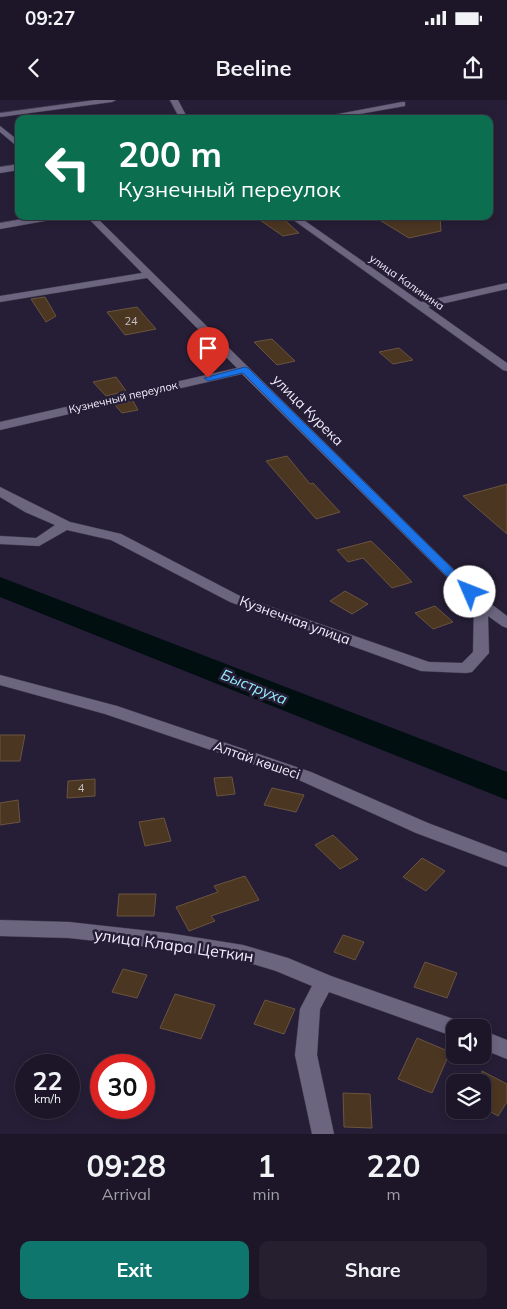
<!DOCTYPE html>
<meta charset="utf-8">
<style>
:root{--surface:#1c1628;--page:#251f30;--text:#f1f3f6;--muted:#a09fa8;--line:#3a3545;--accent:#0f766e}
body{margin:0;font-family:Mulish,sans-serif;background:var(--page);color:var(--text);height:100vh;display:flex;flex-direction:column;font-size:19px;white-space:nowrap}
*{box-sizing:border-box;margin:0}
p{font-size:16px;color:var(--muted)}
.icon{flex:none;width:28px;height:28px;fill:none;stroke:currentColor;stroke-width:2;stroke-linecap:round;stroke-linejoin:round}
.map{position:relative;height:1034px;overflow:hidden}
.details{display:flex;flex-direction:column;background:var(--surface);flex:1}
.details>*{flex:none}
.guide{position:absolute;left:15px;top:15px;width:478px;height:105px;border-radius:10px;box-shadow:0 2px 8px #0003,0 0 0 1px var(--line);background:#0b6e4f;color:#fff;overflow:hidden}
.fabs{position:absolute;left:446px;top:919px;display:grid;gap:10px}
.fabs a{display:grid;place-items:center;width:45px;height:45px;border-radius:10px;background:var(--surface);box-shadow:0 2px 8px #0003,0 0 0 1px var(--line);font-size:25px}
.speed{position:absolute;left:15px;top:954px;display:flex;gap:10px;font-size:25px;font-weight:700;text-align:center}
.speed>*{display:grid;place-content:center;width:65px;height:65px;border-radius:50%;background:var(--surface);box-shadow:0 2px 8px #0003,0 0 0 1px var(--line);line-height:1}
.speed small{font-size:12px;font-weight:400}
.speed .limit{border:8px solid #d22;background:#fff;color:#111}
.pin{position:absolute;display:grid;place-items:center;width:42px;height:42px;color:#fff;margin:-51px -21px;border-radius:50% 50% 50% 0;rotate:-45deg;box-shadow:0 0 5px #0007}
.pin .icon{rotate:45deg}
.me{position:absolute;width:55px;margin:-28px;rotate:314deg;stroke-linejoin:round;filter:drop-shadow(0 0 4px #0008)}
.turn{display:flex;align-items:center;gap:18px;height:105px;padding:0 20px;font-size:22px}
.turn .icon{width:65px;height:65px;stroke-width:2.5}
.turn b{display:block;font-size:35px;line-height:42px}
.eta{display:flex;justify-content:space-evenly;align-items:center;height:85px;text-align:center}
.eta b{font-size:30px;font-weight:700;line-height:35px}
.primary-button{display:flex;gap:10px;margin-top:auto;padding:10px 20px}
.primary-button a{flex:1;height:58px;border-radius:10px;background:var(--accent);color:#fff;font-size:20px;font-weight:700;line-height:58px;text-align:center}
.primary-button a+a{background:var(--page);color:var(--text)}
.status{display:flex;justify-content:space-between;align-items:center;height:35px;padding:0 25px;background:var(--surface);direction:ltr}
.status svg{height:14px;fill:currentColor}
header{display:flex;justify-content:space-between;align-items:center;height:65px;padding:0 20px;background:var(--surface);font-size:22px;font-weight:700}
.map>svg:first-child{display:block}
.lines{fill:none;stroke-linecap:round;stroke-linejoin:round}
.river{fill:#010f11;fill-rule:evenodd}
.building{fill:#4b3622;stroke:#6a543f}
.minor-casing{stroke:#413b4e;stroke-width:1}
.minor{fill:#6c6580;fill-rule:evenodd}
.route{fill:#1a73e8;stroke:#114b97}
.labels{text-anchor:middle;stroke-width:5;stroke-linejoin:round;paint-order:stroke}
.far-street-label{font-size:11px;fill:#f2eefe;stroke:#261e36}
.number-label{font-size:11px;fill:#c8c0c7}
.street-label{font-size:14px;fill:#f2eefe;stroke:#261e36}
.water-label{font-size:15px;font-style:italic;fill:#92ecfa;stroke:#261e36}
.near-street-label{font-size:16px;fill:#f2eefe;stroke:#261e36}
</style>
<div class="status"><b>09:27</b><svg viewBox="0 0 49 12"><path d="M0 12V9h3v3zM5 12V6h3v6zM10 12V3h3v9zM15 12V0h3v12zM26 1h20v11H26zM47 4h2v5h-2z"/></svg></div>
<header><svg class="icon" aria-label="back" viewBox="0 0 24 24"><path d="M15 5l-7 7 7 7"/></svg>Beeline<svg class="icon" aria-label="share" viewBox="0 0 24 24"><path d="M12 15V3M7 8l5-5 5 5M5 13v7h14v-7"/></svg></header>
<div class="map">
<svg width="507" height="1034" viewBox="0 0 507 1034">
<rect width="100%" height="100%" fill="#261e36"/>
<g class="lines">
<!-- river -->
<polygon class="river" points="0,477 507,672 507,700 0,497"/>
</g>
<!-- building -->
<g class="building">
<polygon points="254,116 280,116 299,133 283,136"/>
<polygon points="373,116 440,116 441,131 409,138"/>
<polygon points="45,197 56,216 46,222 31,199"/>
<polygon points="137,207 156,229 125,235 107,212"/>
<polygon points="272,239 295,261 277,265 254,242"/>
<polygon points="399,248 413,260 393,264 379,252"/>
<polygon points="116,277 126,291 106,296 93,282"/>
<polygon points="133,301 138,310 122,313 115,305"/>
<polygon points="287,356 310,384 313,383 340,412 316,419 266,361"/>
<polygon points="507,384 507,434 463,396"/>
<polygon points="371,441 392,461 412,482 392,488 363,458 348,462 337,450"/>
<polygon points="345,491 368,504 352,514 330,501"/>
<polygon points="435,506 453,522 433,529 415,513"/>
<polygon points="0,635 25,635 20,661 0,661"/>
<polygon points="232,677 235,694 217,696 214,678"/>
<polygon points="95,679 95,696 67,698 68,681"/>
<polygon points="272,688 304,695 296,712 264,705"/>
<polygon points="18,700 20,722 0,725 0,703"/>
<polygon points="164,718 171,741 145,746 139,722"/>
<polygon points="333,735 358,759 340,769 315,745"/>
<polygon points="422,758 445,771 426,791 403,777"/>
<polygon points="245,776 259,800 211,816 215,821 189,831 176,807 218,792 214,786"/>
<polygon points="119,794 156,794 154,816 117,816"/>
<polygon points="343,835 364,842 355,860 334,852"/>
<polygon points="425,862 457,873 447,898 414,887"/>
<polygon points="123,869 147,875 137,898 112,892"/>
<polygon points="175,894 215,905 201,939 160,928"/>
<polygon points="265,900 295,909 284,934 254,924"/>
<polygon points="417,938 450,952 432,993 398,979"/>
<polygon points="482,971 507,984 507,1002 498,1016 482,1007"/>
<polygon points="343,993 370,994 372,1028 344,1027"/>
</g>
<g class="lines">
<!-- minor casing -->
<g class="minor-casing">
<g id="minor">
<polygon points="95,0 116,0 112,2 0,17 0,13"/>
<polygon points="170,0 178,0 188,19 180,19"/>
<polygon points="402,2 405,2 405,6 331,19 312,19"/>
<polygon points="0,26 19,41 19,48 0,32"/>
<polygon points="19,64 19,70 0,73 0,67"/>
<polygon points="39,116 60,116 56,119 0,129 0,123"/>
<polygon points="86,116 95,116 442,458 486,500 507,516 507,528 502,526 488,516 489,553 472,572 466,573 421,571 230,502 111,440 67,430 39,446 0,444 0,436 36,438 55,425 25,412 0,397 0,387 70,422 121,434 240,496 429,562 462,563 473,552 474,504 242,274 0,330 0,322 237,268 147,178 0,202 0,196 142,173"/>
<polygon points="288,116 298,116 421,202 507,183 507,189 428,207 507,263 507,271 503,270"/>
<polygon points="0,575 117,606 311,672 428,723 507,753 507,767 416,733 299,680 105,614 0,585"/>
<polygon points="0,820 69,822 168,833 243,845 288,858 331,876 462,922 465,928 455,928 455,937 329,892 320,909 317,955 334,1034 312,1034 295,955 300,909 312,886 276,871 243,861 168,849 69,838 0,836"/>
<polygon points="482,930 507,940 507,959 482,949"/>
</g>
</g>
<!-- minor -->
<use href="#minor" class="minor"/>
</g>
<!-- route -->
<polygon class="route" points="245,267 248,268 474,490 475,492 474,495 466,495 243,273 208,281 204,278"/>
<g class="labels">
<!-- far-street labels -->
<g class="far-street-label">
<text transform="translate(407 182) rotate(35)" y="4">улица Калинина</text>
<text transform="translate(123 297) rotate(-13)" y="4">Кузнечный переулок</text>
</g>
<!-- number labels -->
<g class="number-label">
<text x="131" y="225">24</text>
<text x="81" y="692">4</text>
</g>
<!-- street labels -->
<g class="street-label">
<text transform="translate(308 310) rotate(45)" y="5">улица Курека</text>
<text transform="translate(295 520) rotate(20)" y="5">Кузнечная улица</text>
<text transform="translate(257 660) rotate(19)" y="5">Алтай көшесі</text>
</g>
<!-- water labels -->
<g class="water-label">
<text transform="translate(254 587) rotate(22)" y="5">Быструха</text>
</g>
<!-- near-street labels -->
<g class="near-street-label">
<text transform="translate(174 845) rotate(8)" y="6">улица Клара Цеткин</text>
</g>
</g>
</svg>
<div class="fabs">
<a><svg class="icon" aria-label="sound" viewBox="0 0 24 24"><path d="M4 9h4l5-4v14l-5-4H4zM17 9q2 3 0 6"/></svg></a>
<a><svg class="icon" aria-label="layers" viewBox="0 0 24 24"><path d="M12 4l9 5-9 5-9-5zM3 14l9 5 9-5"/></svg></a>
</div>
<div class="speed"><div>22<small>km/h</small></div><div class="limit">30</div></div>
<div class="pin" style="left:208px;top:278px;background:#d93025"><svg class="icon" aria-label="arrive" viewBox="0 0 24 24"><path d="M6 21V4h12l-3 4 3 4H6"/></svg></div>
<svg class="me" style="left:470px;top:492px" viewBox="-20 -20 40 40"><circle r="19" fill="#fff"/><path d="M0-13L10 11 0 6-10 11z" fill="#1a73e8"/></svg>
<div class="guide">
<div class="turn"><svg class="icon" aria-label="left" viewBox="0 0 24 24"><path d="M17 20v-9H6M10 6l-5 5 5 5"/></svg><div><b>200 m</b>Кузнечный переулок</div></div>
</div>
</div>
<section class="details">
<div class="eta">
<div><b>09:28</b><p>Arrival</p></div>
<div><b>1</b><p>min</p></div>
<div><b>220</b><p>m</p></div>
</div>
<div class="primary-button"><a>Exit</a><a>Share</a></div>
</section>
